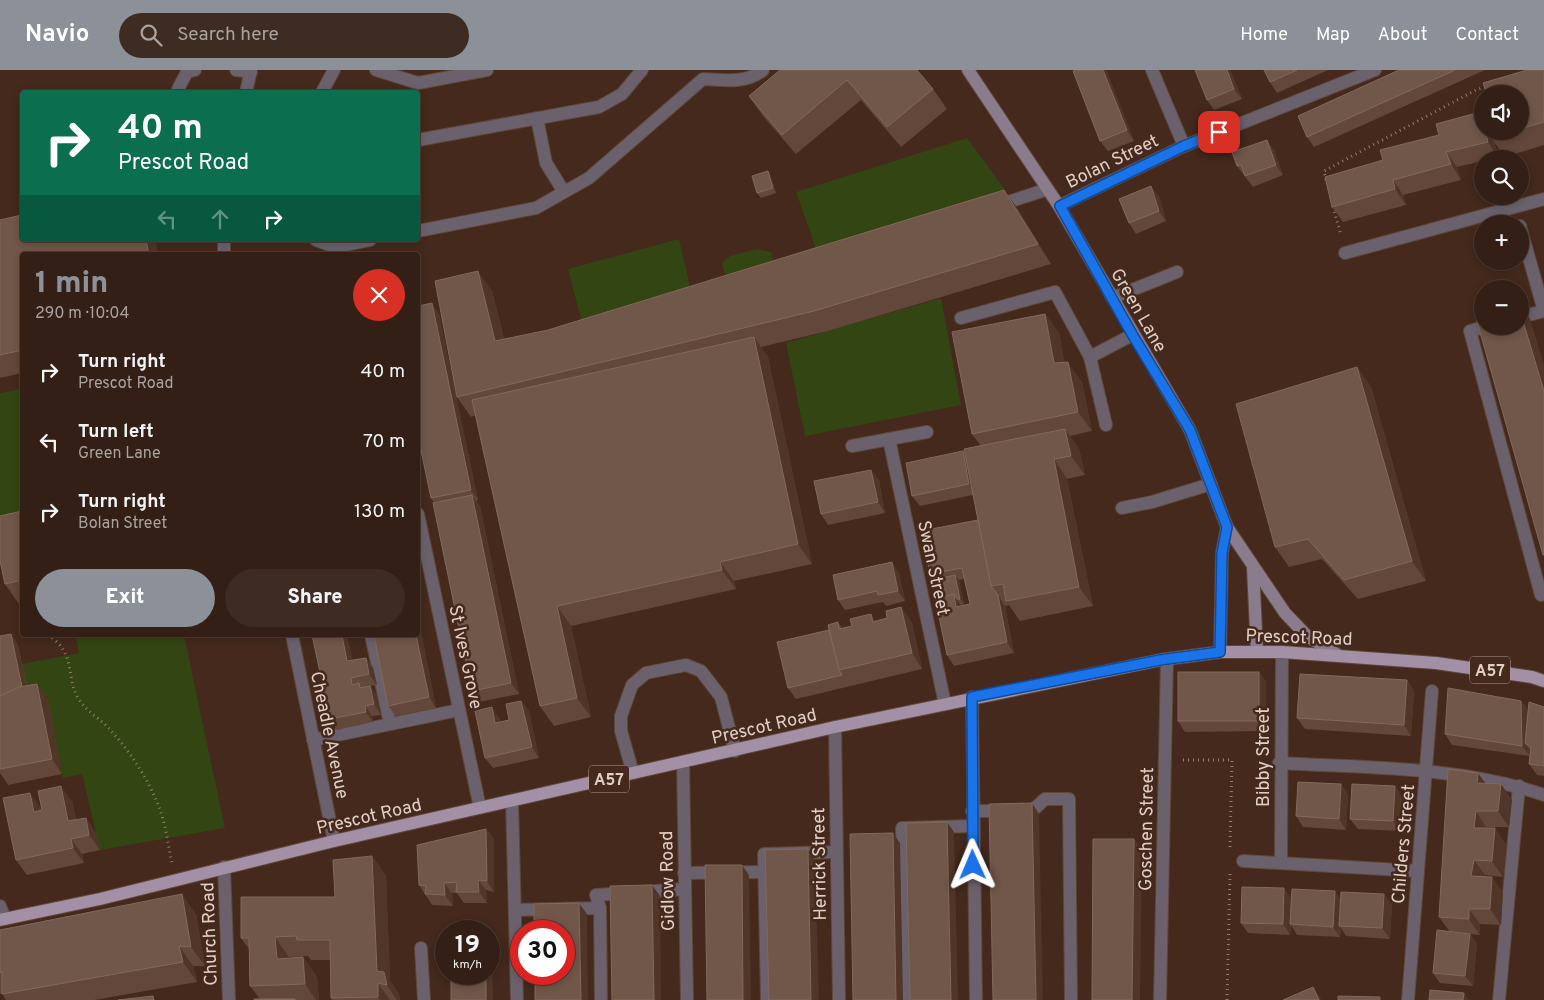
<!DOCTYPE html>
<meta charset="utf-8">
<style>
:root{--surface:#331f15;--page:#3e2c22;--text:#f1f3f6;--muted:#a9a2a0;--line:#4e3d34;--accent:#8c9099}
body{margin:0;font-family:Overpass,sans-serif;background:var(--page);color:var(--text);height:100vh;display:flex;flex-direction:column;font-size:19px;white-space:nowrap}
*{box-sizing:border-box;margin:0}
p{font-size:16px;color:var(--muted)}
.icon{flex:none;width:28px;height:28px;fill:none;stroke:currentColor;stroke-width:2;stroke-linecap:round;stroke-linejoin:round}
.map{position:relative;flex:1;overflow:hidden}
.details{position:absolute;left:20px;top:182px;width:400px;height:385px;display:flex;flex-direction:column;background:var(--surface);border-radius:5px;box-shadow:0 2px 8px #0003,0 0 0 1px var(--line)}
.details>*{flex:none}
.top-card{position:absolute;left:20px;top:20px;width:400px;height:152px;border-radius:5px;box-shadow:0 2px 8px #0003,0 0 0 1px var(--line);background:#0b6e4f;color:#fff;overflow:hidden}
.controls{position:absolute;left:1474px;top:15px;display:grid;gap:10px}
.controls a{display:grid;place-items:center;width:55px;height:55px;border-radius:50%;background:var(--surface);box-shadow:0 2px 8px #0003,0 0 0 1px var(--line);font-size:25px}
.speed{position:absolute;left:435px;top:850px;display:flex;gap:10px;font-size:25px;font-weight:700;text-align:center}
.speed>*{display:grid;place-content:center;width:65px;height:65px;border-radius:50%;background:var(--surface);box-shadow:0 2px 8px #0003,0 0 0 1px var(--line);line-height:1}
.speed small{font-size:12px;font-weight:400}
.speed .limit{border:8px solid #d22;background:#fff;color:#111}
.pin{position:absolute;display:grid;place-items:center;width:42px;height:42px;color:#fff;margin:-21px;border-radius:10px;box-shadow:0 2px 8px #0006}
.me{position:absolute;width:55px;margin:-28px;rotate:359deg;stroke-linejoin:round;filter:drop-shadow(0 0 4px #0008)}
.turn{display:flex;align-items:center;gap:18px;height:105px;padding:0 15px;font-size:22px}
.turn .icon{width:65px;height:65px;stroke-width:2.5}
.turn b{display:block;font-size:35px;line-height:42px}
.lanes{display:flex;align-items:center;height:48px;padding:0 15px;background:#0003;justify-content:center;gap:25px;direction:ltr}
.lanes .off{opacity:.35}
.round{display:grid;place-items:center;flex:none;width:52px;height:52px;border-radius:26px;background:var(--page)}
.headline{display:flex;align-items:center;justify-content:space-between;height:85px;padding:0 15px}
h1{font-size:30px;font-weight:800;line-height:38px;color:var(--accent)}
.action{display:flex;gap:10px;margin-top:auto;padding:10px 15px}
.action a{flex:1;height:58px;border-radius:30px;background:var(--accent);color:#fff;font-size:20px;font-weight:800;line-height:58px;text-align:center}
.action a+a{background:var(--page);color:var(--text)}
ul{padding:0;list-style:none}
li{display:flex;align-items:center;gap:15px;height:70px;padding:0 15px}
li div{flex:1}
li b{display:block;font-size:19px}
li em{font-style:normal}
header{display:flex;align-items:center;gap:30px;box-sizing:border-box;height:70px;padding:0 25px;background:var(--accent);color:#fff}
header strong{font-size:24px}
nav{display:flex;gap:28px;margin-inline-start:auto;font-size:18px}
.search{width:350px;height:45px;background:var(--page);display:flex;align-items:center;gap:12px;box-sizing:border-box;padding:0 18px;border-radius:28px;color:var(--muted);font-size:19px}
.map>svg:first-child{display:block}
.green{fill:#324512}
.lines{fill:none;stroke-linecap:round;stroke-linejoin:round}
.lane-casing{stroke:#60473b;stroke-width:14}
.street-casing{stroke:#60473b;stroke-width:14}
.secondary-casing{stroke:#60473b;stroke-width:14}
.primary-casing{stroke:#60473b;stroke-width:14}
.path{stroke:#927c71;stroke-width:3;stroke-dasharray:1 4;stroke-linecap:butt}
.lane{stroke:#6a616c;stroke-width:12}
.street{stroke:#6a616c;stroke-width:12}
.secondary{stroke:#8a7b8d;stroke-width:12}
.primary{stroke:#a390a6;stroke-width:12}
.wall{fill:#63473b;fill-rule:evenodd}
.shaded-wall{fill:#513528}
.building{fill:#71564a;stroke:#82695d}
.route-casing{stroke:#114b97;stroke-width:12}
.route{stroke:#1a73e8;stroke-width:9}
.labels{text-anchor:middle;stroke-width:5;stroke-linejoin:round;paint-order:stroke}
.shield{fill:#44291c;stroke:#b29d94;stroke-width:1}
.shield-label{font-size:16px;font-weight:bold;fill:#e1cfc7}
.street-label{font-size:18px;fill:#e1cfc7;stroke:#44291c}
</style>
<header>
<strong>Navio</strong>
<div class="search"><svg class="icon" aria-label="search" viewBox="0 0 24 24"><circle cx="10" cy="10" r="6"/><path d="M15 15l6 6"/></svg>Search here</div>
<nav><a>Home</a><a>Map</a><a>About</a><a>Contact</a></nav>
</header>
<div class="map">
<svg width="1544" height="930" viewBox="0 0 1544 930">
<rect width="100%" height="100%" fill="#44291c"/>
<!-- green -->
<g class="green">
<polygon points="967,68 1006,121 818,184 796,122"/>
<polygon points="679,169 692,224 583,257 568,199"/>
<polygon points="757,179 771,182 774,194 729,207 724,202 722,193 730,186"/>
<polygon points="941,228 961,335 805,366 786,273"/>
<polygon points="22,319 22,464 0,469 0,323"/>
<polygon points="76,565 184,565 225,758 100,780 82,704 63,708 48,630 30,633 21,594 79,583"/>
</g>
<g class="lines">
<!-- lane casing -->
<g class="lane-casing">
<g id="lane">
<polyline points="236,0 251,2"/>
<polyline points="376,0 418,13 487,0"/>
<polyline points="178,19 187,2 195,0"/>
<polyline points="322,22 334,0"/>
<polyline points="537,48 546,93 564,122"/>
<polyline points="418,70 599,37 622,24 642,0"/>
<polyline points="996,136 1048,119"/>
<path d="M418 161 536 138 589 108 703 9C724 10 746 14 763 0"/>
<polyline points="316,170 335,177 370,170"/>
<polyline points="1112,228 1177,202"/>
<polyline points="1520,247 1544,241"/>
<polyline points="961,248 1055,222 1090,287 1132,265"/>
<polyline points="1487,256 1470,261 1541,525 1544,524"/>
<polyline points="1090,287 1106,355"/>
<polyline points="1122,438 1152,432 1211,414"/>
<polyline points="371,565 390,654"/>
<polyline points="313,670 459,640"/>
<path d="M1279 693C1367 698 1460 696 1544 725"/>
<polyline points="633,703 621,661 621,646 632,615 646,603 686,595 701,601 721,627 735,681"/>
<polyline points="972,741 1032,741 1045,729 1069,729 1071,930"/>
<polyline points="684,803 764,802"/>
<polyline points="0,836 5,849"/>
<polyline points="515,840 600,838"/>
<polyline points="421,878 424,930"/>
<polyline points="601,930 600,838 596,825 685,819"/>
<polyline points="767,930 764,784 836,782"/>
<polyline points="906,930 902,758 972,756"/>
<polyline points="1499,930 1519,716"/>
</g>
</g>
<!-- street casing -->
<g class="street-casing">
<g id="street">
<polyline points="1152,0 1184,76"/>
<polyline points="246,22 251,0"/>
<polyline points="1059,136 1184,76 1375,0"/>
<polyline points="1520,156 1544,241"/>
<polyline points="1345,183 1544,129"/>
<polyline points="224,185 224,170"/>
<polyline points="889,369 945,634"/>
<polyline points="852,376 927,362"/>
<polyline points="418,444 480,738"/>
<polyline points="292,565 334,771"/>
<polyline points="972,627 976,930"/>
<polyline points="835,657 839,930"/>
<polyline points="683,692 687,930"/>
<polyline points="512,731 517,930"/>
<polyline points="1243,791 1418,801"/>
<polyline points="1281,792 1282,582"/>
<polyline points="224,797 229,930"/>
<polyline points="1160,930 1167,589"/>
<polyline points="1408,930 1432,621"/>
</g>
</g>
<!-- secondary casing -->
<g class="secondary-casing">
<g id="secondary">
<polyline points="968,0 1059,136 1190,360 1227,457 1285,543 1307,566 1338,585"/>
<polyline points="1253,498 1257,582"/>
<polyline points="1220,582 1222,483 1227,457"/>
</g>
</g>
<!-- primary casing -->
<g class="primary-casing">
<polyline id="primary" points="0,850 100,829 334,771 835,657 1160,590 1220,582 1282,582 1436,593 1532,607 1544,611"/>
</g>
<!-- path -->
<g class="path">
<polyline points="1326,110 1324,101 1476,20 1488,16"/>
<polyline points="1333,137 1341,165"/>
<path d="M48 565C77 584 65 605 78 628 87 643 103 650 113 663 132 684 149 711 159 737 166 755 168 775 172 793"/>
<polyline points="1183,690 1232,690 1230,777"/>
<polyline points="1227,930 1230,804"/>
</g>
<!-- lane -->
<use href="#lane" class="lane"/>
<!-- street -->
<use href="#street" class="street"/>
<!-- secondary -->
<use href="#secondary" class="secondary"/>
<!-- primary -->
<use href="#primary" class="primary"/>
</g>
<!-- wall -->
<g class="wall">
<polygon points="780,0 933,19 947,39 901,77 861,30 796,84 763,46 749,26"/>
<polygon points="1106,0 1134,71 1108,81 1100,71"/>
<polygon points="1230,0 1242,29 1214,40 1207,30"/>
<polygon points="1264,0 1328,0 1277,23 1270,12"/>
<polygon points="1399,0 1485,0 1314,77 1307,67"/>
<polygon points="1544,0 1544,75 1505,87 1494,72 1498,87 1491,89 1482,89 1482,91 1457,97 1461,110 1403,125 1406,135 1343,152 1332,137 1383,90 1439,65 1480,42 1482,46 1482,61 1520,61 1520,24"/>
<polygon points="1274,80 1283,105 1253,117 1237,96"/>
<polygon points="768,101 771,107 776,123 761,128 757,123"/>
<polygon points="1159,126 1166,151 1136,164 1129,153"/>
<polygon points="1018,139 1051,194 828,261 761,277 768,287 812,494 734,511 736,519 571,556 591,647 554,656 540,636 476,345 471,347 457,327 492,221 504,269 548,260"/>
<polygon points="0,150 155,170 158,185 22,185 22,303 0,308"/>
<polygon points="439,244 478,430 476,431 480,436 519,624 479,632 472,621 434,433 431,428"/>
<path d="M1045 244 1059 263 1064 292 1082 312 1092 361 1070 366 1079 379 1085 405 1067 409 1093 536 1020 551 1009 535 1005 536 1014 583 954 596 947 585 937 528 933 510 930 504 978 450 973 425 920 436 912 426 965 384 981 376 972 364ZM964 509 970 534 961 536V535L964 534 959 510Z"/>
<polygon points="1357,297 1371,317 1426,511 1358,529 1322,489 1289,497 1275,477"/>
<polygon points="871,400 879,410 885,443 828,455 821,444"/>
<polygon points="22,441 22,533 19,534 5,514"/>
<polygon points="899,503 905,531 886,536 883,532 845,540 838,530"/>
<polygon points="901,537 912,553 922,599 796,629 788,618 829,560 838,552 842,558 887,548"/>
<polygon points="418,546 436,638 396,646 388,636 418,565"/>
<polygon points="11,564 18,575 27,616 48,629 62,704 8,715 0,703 0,566"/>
<polygon points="312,565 347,565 352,590 366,588 373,598 377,615 370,616 377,626 381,645 372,646 373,652 337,660 330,649"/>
<polygon points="1259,602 1266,612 1266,661 1185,662 1178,651"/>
<polygon points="1407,610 1414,621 1411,666 1305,659 1297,648"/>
<polygon points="521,631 529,641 539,688 493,698 485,688 499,648 500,652 509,650"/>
<polygon points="1521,631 1528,640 1544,637 1544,706 1537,705 1529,694 1530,681 1530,680 1530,686 1452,675 1445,664"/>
<polygon points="1486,713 1512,730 1509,757 1486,757 1486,758 1506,774 1503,807 1485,805 1485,807 1503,822 1501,855 1480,854 1480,865 1470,864 1477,874 1473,916 1440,913 1433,903 1450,862 1439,847"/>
<polygon points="1341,714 1348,725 1346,760 1303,757 1296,746"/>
<polygon points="1402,726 1400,761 1358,759 1350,749"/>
<polygon points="72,731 76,750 96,763 100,780 82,784 84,793 27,805 16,790 41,738 41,740"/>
<polygon points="486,759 494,769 494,822 486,820 487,833 464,833 457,823 452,823 453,836 432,835 419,815"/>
<polygon points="372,786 386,806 390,911 398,922 400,930 332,930 331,928 330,890 311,890 308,886 289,887 289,888 303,887 317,907 319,930 254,930 260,929 250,916 249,879 241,868 335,827"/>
<polygon points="1292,829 1341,829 1392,834 1390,869 1346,866 1341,858 1340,867 1297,865 1291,855 1290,865 1248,863 1241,853"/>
<polygon points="196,844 205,896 193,896 197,912 94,930 6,930 2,923 0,924 0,860"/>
</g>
<!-- shaded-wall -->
<g class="shaded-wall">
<polygon points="1103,0 1106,0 1134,71 1127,60"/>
<polygon points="1227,0 1230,0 1242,29 1234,19"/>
<polygon points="1485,61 1492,61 1491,67 1494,72 1498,87 1488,72"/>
<polygon points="1267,70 1274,80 1283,105 1276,95"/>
<polygon points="1446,82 1457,97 1461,110 1451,94"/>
<polygon points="768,101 771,107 776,123 773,118"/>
<polygon points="1393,110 1403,125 1406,135 1395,119"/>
<polygon points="1151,116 1159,126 1166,151 1159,141"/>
<polygon points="1004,120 1018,139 1051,194 1038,174"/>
<polygon points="146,170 155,170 158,185 149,185"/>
<polygon points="478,201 492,221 509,291 495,271"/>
<polygon points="432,233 439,244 478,430 471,420"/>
<polygon points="1520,234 1530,249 1544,295 1544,321 1520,241"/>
<polygon points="1045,244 1059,263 1068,313 1054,293"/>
<polygon points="754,267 768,287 812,494 798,474"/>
<polygon points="1068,292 1082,312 1092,361 1078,342"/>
<polygon points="1357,297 1371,317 1426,511 1412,491"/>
<polygon points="1065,359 1079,379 1085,405 1071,386"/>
<polygon points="963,381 970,392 977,424 969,414"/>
<polygon points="1054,389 1067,409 1093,536 1079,517"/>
<polygon points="871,400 879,410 885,443 878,432"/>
<polygon points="472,425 480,436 519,624 511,613"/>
<polygon points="720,492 734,511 736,519 722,500"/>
<polygon points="892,492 899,503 905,531 898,521"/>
<polygon points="955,505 959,510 964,534 960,529"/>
<polygon points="954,524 961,535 964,547 956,537"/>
<polygon points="998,525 1005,536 1014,583 1007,572"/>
<polygon points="557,536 571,556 591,647 577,628"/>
<polygon points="901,537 912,553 922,599 912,583"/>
<polygon points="871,544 882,560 873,552"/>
<polygon points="418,546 436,638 429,627 416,565 418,565"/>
<polygon points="11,564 18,575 30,633 23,622"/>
<polygon points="342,565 347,565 355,602 347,591"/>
<polygon points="366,588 373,598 377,615 369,604"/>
<polygon points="1259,602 1266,612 1266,661 1259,651"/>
<polygon points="1407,610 1414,621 1411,666 1404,655"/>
<polygon points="37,614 48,629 62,704 52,689"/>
<polygon points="370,616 377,626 381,645 374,634"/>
<polygon points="521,631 529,641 539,688 532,677"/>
<polygon points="1521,631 1529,641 1525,673 1530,680 1530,686 1522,676"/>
<polygon points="365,636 372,646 373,652 366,642"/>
<polygon points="492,637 499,648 503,663 495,653"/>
<polygon points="1478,703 1489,718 1477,713"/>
<polygon points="1341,714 1348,725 1346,760 1339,749"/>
<polygon points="1501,714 1512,730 1509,757 1498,741"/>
<polygon points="61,716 72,731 79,767 68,751"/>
<polygon points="1395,716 1402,726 1400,761 1393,751"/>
<polygon points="30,723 41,738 45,757 34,742"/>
<polygon points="1032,733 1039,744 1043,930 1036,930"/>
<polygon points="1476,741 1486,757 1485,773 1474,758"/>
<polygon points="86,748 96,763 100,780 89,765"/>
<polygon points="947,752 954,762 958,930 951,930"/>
<polygon points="1495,758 1506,774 1503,807 1492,791"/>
<polygon points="486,759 494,769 494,822 487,811"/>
<polygon points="893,763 900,773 903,930 896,930"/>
<polygon points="71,769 82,784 84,793 73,778"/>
<polygon points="1134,769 1142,780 1140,930 1132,930"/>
<polygon points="808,779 815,790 819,930 811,930"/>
<polygon points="372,786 386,806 390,911 398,922 400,930 397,930 377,901"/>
<polygon points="1474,790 1485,805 1482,822 1471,806"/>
<polygon points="742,795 749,805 751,930 743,930"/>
<polygon points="1492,807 1503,822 1501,855 1490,839"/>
<polygon points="478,810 486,820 487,833 479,822"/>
<polygon points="444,813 452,823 453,836 445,825"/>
<polygon points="652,815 660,826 661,930 654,930"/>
<polygon points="1284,818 1292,829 1290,865 1283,854"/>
<polygon points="1335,821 1342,831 1339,856 1341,858 1340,867 1333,857"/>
<polygon points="182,824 196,844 205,896 191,877"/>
<polygon points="1384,824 1392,834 1390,869 1382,858"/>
<polygon points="579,833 587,844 588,930 581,930"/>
<polygon points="1469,839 1480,854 1480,865 1469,849"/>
<polygon points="485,855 492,866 493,930 486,930 486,904 489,904 489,861 485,861"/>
<polygon points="1470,864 1477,874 1473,916 1465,906"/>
<polygon points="275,867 289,887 291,908 277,889"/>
<polygon points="179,876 193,896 197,912 183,892"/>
<polygon points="303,887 317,907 319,930 316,930 305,914"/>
<polygon points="378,913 390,930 380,930 378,927"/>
<polygon points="1313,917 1320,927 1321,930 1319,930"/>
<polygon points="1464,923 1469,930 1463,930"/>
</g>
<!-- building -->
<g class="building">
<polygon points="780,0 917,0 933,19 887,57 847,10 782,65 749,26"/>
<polygon points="1075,0 1103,0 1127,60 1100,71 1073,1"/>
<polygon points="1195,0 1227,0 1234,19 1207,30"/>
<polygon points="1264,0 1297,0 1270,12"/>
<polygon points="1399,0 1455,0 1307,67 1298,46"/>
<polygon points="1527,0 1544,0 1544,52 1520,59 1520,24 1487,24 1483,13"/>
<polygon points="1482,31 1482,39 1480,32"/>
<polygon points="1480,42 1482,52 1482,61 1485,61 1488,72 1446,82 1451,94 1393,110 1395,119 1332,137 1325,107 1383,90 1380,80 1439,65 1436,54"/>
<polygon points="1489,61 1511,61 1491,67"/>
<polygon points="1267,70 1276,95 1245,106 1241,95 1237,96 1232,82"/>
<polygon points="768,101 773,118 757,123 752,106"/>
<polygon points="1151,116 1159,141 1129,153 1119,129"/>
<polygon points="1004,120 1038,174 814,241 457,327 435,211 478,201 495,271 548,260"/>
<polygon points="22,145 22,170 146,170 149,185 22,185 22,280 0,285 0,150"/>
<polygon points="432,233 471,420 431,428 418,366 418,236"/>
<polygon points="1520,241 1544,321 1544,485 1543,485 1476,248 1482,246 1482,256 1520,256"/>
<polygon points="1045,244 1054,293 1068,292 1078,342 972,364 952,262"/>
<polygon points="754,267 798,474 720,492 722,500 557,536 577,628 540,636 472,330"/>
<polygon points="1357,297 1412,491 1344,510 1308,469 1275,477 1236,334"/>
<polygon points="1065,359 1071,386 1054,389 1079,517 1006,531 1003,514 991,516 964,379"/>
<polygon points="963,381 969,414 912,426 906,393"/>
<polygon points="871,400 878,432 821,444 814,411"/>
<polygon points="472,425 511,613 472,621 433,433"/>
<polygon points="22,441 22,510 5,514 0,491 0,446"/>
<polygon points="978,450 991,516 998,525 1007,572 947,585 935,528 954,524 956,537 970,534 962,498 930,504 921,461"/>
<polygon points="892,492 898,521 878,525 877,521 838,530 833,505"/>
<polygon points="955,505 960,529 957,529 954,524 937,528 933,510"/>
<polygon points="901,537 912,583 839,600 828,555 838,552 839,559 852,556 850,549 871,544 873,552 887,548 886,541"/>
<polygon points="829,560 839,600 842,605 788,618 777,572"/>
<polygon points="11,564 22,617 0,626 0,566"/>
<polygon points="312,565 342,565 347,591 366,588 369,604 351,608 352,615 359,613 360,618 370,616 374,634 365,636 366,642 330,649"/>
<polygon points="374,565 416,565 429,627 388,636"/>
<rect x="1178" y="602" width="81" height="49"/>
<polygon points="1300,604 1407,610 1404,655 1297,648"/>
<polygon points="37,614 52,689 0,699 0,626 19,617"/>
<polygon points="1448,618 1521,631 1522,676 1445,664"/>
<polygon points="521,631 532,677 485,688 475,641 492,637 495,653 509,650 506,634"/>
<polygon points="1529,632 1544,637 1544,696 1529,694 1531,677 1525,673"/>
<polygon points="1448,699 1478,703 1477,713 1501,714 1498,741 1476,741 1474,758 1495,758 1492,791 1474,790 1471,806 1492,807 1490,839 1469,839 1469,849 1439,847"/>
<polygon points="1298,712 1341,714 1339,749 1296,746"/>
<polygon points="1352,714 1395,716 1393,751 1350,749"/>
<polygon points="61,716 68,751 86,748 89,765 71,769 73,778 16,790 3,728 30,723 34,742 42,740 38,721"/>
<polygon points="1032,733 1036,930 993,930 989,734"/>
<polygon points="947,752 951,930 910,930 906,753"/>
<polygon points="486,759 487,811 478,810 479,822 456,822 457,812 444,813 445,825 425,824 426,816 419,815 417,775"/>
<polygon points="893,763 896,930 853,930 850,764"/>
<polygon points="1093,769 1134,769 1132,930 1092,930"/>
<polygon points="808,779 811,930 769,930 765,780"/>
<polygon points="372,786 377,901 384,902 387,915 378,913 378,927 331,928 330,870 297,870 296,866 275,867 277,889 303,887 305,914 250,916 249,868 241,868 241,827 335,827 333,790"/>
<polygon points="705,795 742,795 743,930 707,930"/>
<polygon points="652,815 654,930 612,930 610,816"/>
<polygon points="1242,817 1284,818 1283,854 1241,853"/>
<polygon points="1292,819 1335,821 1333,857 1290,854"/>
<polygon points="1341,822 1384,824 1382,858 1339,856"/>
<polygon points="182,824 191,877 179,876 183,892 2,924 2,902 0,903 0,860"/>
<polygon points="579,833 581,930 535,930 535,904 564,904 564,861 534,861 534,834"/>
<polygon points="485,855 485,861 450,861 450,856"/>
<polygon points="1437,860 1470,864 1465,906 1433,903"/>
<rect x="451" y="904" width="35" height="26"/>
<polygon points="1313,917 1319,930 1283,930"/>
<polygon points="1430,920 1464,923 1463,930 1429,930"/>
<polygon points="153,926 154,930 118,930"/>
<polygon points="1338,926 1380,927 1380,930 1338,930"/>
<rect x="254" y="929" width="41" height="1"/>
</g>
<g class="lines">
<!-- route casing -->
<g class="route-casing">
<polyline id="route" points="973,795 972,627 1160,590 1220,582 1222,483 1227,457 1190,360 1132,264 1060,136 1184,76 1219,62"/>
</g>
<!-- route -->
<use href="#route" class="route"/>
</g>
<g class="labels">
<!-- shield labels -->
<g class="shield">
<rect x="1470" y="586.5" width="40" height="27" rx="4"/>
<rect x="589" y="695.5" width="40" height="27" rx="4"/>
</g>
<g class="shield-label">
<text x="1490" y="606">A57</text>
<text x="609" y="715">A57</text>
</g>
<!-- street labels -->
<g class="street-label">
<text transform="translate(1112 91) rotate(-26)" y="6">Bolan Street</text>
<text transform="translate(1139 240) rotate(60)" y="6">Green Lane</text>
<text transform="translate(934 498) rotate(78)" y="6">Swan Street</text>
<text transform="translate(1299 567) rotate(2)" y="6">Prescot Road</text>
<text transform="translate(466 587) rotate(78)" y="6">St Ives Grove</text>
<text transform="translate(764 656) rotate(-13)" y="6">Prescot Road</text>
<text transform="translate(330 665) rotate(78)" y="6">Cheadle Avenue</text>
<text transform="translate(1263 687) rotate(-90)" y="6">Bibby Street</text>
<text transform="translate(369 746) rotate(-13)" y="6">Prescot Road</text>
<text transform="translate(1146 759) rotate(-89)" y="6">Goschen Street</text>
<text transform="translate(1403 774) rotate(-85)" y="6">Childers Street</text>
<text transform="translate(819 794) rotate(-91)" y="6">Herrick Street</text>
<text transform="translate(667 811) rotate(-91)" y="6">Gidlow Road</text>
<text transform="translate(209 864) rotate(-92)" y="6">Church Road</text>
</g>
</g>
</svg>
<div class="controls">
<a><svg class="icon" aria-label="sound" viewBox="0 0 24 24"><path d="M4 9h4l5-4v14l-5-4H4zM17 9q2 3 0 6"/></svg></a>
<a><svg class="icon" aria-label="search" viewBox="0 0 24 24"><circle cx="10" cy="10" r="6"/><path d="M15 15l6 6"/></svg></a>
<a>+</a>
<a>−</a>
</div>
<div class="speed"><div>19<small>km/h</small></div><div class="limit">30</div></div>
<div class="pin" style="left:1219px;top:62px;background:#d93025"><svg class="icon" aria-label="arrive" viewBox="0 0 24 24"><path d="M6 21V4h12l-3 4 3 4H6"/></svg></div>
<svg class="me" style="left:973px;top:795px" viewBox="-20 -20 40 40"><path d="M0-17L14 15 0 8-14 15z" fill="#1a73e8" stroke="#fff" stroke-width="4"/></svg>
<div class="top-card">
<div class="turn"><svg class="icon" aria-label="right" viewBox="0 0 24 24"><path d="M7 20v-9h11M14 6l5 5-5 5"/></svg><div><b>40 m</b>Prescot Road</div></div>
<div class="lanes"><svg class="icon off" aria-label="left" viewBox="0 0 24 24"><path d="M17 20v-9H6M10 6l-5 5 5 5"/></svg><svg class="icon off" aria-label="ahead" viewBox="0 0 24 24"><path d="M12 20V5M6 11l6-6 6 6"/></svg><svg class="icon" aria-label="right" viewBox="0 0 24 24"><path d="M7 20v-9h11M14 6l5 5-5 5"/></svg></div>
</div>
<section class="details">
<div class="headline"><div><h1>1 min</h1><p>290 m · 10:04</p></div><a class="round" style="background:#d93025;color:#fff"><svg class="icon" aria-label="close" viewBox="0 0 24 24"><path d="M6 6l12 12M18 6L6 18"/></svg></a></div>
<ul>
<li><svg class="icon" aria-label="right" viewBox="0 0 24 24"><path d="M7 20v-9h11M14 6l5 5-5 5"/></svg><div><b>Turn right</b><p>Prescot Road</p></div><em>40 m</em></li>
<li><svg class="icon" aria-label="left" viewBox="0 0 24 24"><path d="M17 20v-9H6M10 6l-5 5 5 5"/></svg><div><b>Turn left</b><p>Green Lane</p></div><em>70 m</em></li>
<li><svg class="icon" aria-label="right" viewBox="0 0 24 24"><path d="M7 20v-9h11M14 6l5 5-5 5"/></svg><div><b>Turn right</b><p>Bolan Street</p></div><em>130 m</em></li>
</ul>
<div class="action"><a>Exit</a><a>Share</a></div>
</section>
</div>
